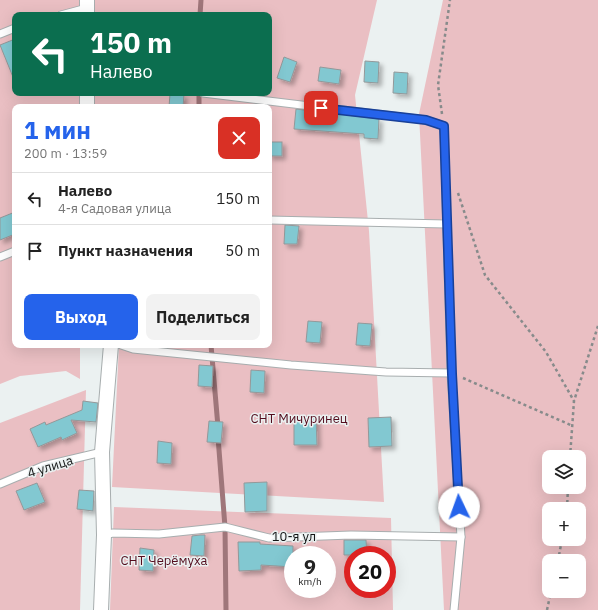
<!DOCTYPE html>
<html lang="ru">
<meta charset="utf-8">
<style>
:root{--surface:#fff;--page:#f2f2f2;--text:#222;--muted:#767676;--line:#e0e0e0;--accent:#2563eb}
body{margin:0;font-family:"IBM Plex Sans",sans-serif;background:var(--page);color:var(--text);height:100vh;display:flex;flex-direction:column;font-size:15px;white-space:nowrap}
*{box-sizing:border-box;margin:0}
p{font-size:13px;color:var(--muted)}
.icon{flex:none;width:22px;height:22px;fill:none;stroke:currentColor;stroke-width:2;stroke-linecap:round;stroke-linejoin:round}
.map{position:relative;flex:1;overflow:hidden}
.sheet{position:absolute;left:12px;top:104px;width:260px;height:244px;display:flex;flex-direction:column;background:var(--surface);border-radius:8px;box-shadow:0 4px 16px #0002}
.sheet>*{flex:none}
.guide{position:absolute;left:12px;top:12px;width:260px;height:84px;border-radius:8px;box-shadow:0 4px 16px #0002;background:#0b6e4f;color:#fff;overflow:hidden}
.fabs{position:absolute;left:542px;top:450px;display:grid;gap:8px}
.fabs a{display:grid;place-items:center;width:44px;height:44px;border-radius:8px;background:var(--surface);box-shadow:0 4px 16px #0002;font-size:20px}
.speed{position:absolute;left:284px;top:546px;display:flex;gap:8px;font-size:20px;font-weight:700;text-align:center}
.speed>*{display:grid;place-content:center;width:52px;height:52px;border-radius:50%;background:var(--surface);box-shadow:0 4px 16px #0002;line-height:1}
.speed small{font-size:10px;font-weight:400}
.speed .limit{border:6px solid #d22;background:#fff;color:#111}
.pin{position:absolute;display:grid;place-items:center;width:34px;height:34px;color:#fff;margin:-17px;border-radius:8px;box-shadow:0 2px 6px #0006}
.me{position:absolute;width:44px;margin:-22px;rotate:357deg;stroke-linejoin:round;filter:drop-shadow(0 0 3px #0008)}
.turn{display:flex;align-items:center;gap:14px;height:84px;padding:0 12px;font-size:18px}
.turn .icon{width:52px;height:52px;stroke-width:2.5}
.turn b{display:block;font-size:28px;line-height:34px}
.round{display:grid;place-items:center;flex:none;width:42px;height:42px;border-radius:8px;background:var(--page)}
.head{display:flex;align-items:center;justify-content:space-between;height:68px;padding:0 12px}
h1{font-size:24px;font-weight:800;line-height:30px;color:var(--accent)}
.primary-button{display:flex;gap:8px;margin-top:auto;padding:8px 12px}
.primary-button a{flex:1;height:46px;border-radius:8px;background:var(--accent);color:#fff;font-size:16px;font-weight:800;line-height:46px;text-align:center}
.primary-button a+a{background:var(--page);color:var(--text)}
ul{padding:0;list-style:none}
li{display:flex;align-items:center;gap:12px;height:52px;padding:0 12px;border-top:1px solid var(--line)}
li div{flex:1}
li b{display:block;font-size:15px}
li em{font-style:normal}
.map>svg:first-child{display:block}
.green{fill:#eabfc3;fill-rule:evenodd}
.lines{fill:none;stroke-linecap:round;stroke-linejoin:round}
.stream{stroke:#9f767a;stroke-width:5}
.building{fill:#82c8d1;stroke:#939899;filter:url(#shadow)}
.lane-casing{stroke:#a8aeaf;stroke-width:9}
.street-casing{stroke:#a8aeaf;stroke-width:16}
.path{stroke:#878b8b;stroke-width:2.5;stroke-dasharray:3 3;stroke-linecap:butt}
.lane{stroke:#fff;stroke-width:7}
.street{stroke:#fff;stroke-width:14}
.route-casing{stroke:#184099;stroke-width:10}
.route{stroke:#2563eb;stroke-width:7}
.labels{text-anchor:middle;stroke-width:3;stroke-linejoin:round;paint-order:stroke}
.park-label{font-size:13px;fill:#540d1e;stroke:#ebf1f1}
.street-label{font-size:13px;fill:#121414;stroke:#ebf1f1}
</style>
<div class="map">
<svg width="598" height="610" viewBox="0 0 598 610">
<defs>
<filter id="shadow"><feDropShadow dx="3.5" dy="3.5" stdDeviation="2" flood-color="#0004"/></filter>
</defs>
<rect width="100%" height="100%" fill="#ebf1f1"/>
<!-- green -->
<g class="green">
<polygon points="0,0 83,0 86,15 15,15 15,93 86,93 85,107 15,107 15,345 80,345 80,379 66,371 20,376 0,384"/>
<polygon points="91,0 377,0 355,95 369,231 384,502 112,487 119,345 269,345 269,107 92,107 92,93 269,93 269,15 91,15"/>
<path d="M443 0H598V610H444L419 114ZM549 457H579V487H549ZM549 509H579V539H549ZM549 561H579V591H549Z"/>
<polygon points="86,390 80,610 0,610 0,423"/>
<path d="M114 507 391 518 393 610H110ZM293 555H327V589H293ZM353 555H387V589H353Z"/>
</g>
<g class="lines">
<!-- stream -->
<g class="stream">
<polyline points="200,15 201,0"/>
<polyline points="199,107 199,93"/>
<polyline points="211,345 218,427"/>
<polyline points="218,437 225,527 226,610"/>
</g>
</g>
<!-- building -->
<g class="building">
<polygon points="15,39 15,82 0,45"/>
<polygon points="284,57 297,62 290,82 277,78"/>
<polygon points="365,61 379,62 378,83 364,82"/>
<polygon points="320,67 341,70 339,84 318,81"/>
<polygon points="394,72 408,73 407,94 393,93"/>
<polygon points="170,94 184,95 183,107 169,107"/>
<polygon points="296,109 379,119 378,139 364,138 364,134 294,129"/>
<rect x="269" y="142" width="13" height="14"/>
<polygon points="15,212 15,234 0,240 0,218"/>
<polygon points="285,225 299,226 297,244 284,244"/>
<polygon points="308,321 322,322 320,343 306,342"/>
<polygon points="358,323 372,324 370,346 356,345"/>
<polygon points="199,365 213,366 212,387 198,386"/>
<polygon points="251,370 265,371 264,393 250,392"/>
<polygon points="83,401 98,403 96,422 71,420 77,433 62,440 61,437 38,447 30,429 45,422 46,425 82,410"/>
<polygon points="316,416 317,445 294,445 294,417"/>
<polygon points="391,417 392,446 369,447 368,418"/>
<polygon points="209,421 223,422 221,443 207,442"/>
<polygon points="158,441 172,443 171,464 157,463"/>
<polygon points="267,482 267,511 245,512 244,483"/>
<polygon points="37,483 45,502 24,510 16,491"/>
<polygon points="79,490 94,491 93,511 77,509"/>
<polygon points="200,535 205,535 204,556 190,555 192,536"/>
<polygon points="344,540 366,540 367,555 344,555"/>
<polygon points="238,542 260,542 260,544 293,546 293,567 261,565 261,570 239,571"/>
<polygon points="140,548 154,550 153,571 139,570"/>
</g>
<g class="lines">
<!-- lane casing -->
<g class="lane-casing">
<g id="lane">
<polyline points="61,15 87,8"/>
<polyline points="0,34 15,28"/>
<polyline points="203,93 426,120 444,126 451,373 461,537 454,610"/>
<polyline points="269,220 446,224"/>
<polyline points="0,257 15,251"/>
<polyline points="121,345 133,349 291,365 386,372 451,373"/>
<polyline points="0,484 43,466 102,452"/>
<polyline points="104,535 113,533 159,534 225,527 269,538 351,535 461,537"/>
</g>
</g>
<!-- street casing -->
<g class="street-casing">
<g id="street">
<polyline points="87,0 87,15"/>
<polyline points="87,93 87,107"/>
<polyline points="101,610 104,535 102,452 111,345"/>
</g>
</g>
<!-- path -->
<g class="path">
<polyline points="442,114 438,85 450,0"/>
<polyline points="458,193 485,275 546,352 574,401"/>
<polyline points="463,378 573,426"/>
<polyline points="570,457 574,401 598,326"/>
<polyline points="567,509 568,487"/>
<polyline points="558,561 562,539"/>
<polyline points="547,610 551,591"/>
</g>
<!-- lane -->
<use href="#lane" class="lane"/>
<!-- street -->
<use href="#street" class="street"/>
</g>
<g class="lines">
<!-- route casing -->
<g class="route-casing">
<polyline id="route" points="321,108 426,120 444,126 452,374 459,507"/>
</g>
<!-- route -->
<use href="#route" class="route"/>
</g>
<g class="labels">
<!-- park labels -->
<g class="park-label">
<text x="299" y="423">СНТ Мичуринец</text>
<text x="164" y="565">СНТ Черёмуха</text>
</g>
<!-- street labels -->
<g class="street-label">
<text transform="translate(50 466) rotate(-17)" y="5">4 улица</text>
<text x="294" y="541">10-я ул</text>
</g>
</g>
</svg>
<div class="fabs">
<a><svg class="icon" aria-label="layers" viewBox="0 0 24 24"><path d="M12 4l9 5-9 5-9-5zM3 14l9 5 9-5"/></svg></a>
<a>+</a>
<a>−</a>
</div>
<div class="speed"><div>9<small>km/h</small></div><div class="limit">20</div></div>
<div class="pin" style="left:321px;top:108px;background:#d93025"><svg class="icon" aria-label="arrive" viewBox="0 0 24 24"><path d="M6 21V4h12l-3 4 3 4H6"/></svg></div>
<svg class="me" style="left:459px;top:507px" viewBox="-20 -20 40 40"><circle r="19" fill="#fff"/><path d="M0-13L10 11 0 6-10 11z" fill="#2563eb"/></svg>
<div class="guide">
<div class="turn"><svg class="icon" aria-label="left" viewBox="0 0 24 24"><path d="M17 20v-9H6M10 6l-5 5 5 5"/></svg><div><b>150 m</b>Налево</div></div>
</div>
<section class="sheet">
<div class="head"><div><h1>1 мин</h1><p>200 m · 13:59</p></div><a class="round" style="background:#d93025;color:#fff"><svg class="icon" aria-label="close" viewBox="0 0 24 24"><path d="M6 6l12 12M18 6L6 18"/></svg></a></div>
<ul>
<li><svg class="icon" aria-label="left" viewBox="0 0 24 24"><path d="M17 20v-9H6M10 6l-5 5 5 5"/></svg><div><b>Налево</b><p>4-я Садовая улица</p></div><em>150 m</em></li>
<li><svg class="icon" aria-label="arrive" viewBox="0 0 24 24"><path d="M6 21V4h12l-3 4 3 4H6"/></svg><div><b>Пункт назначения</b></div><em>50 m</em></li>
</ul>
<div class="primary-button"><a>Выход</a><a>Поделиться</a></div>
</section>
</div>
